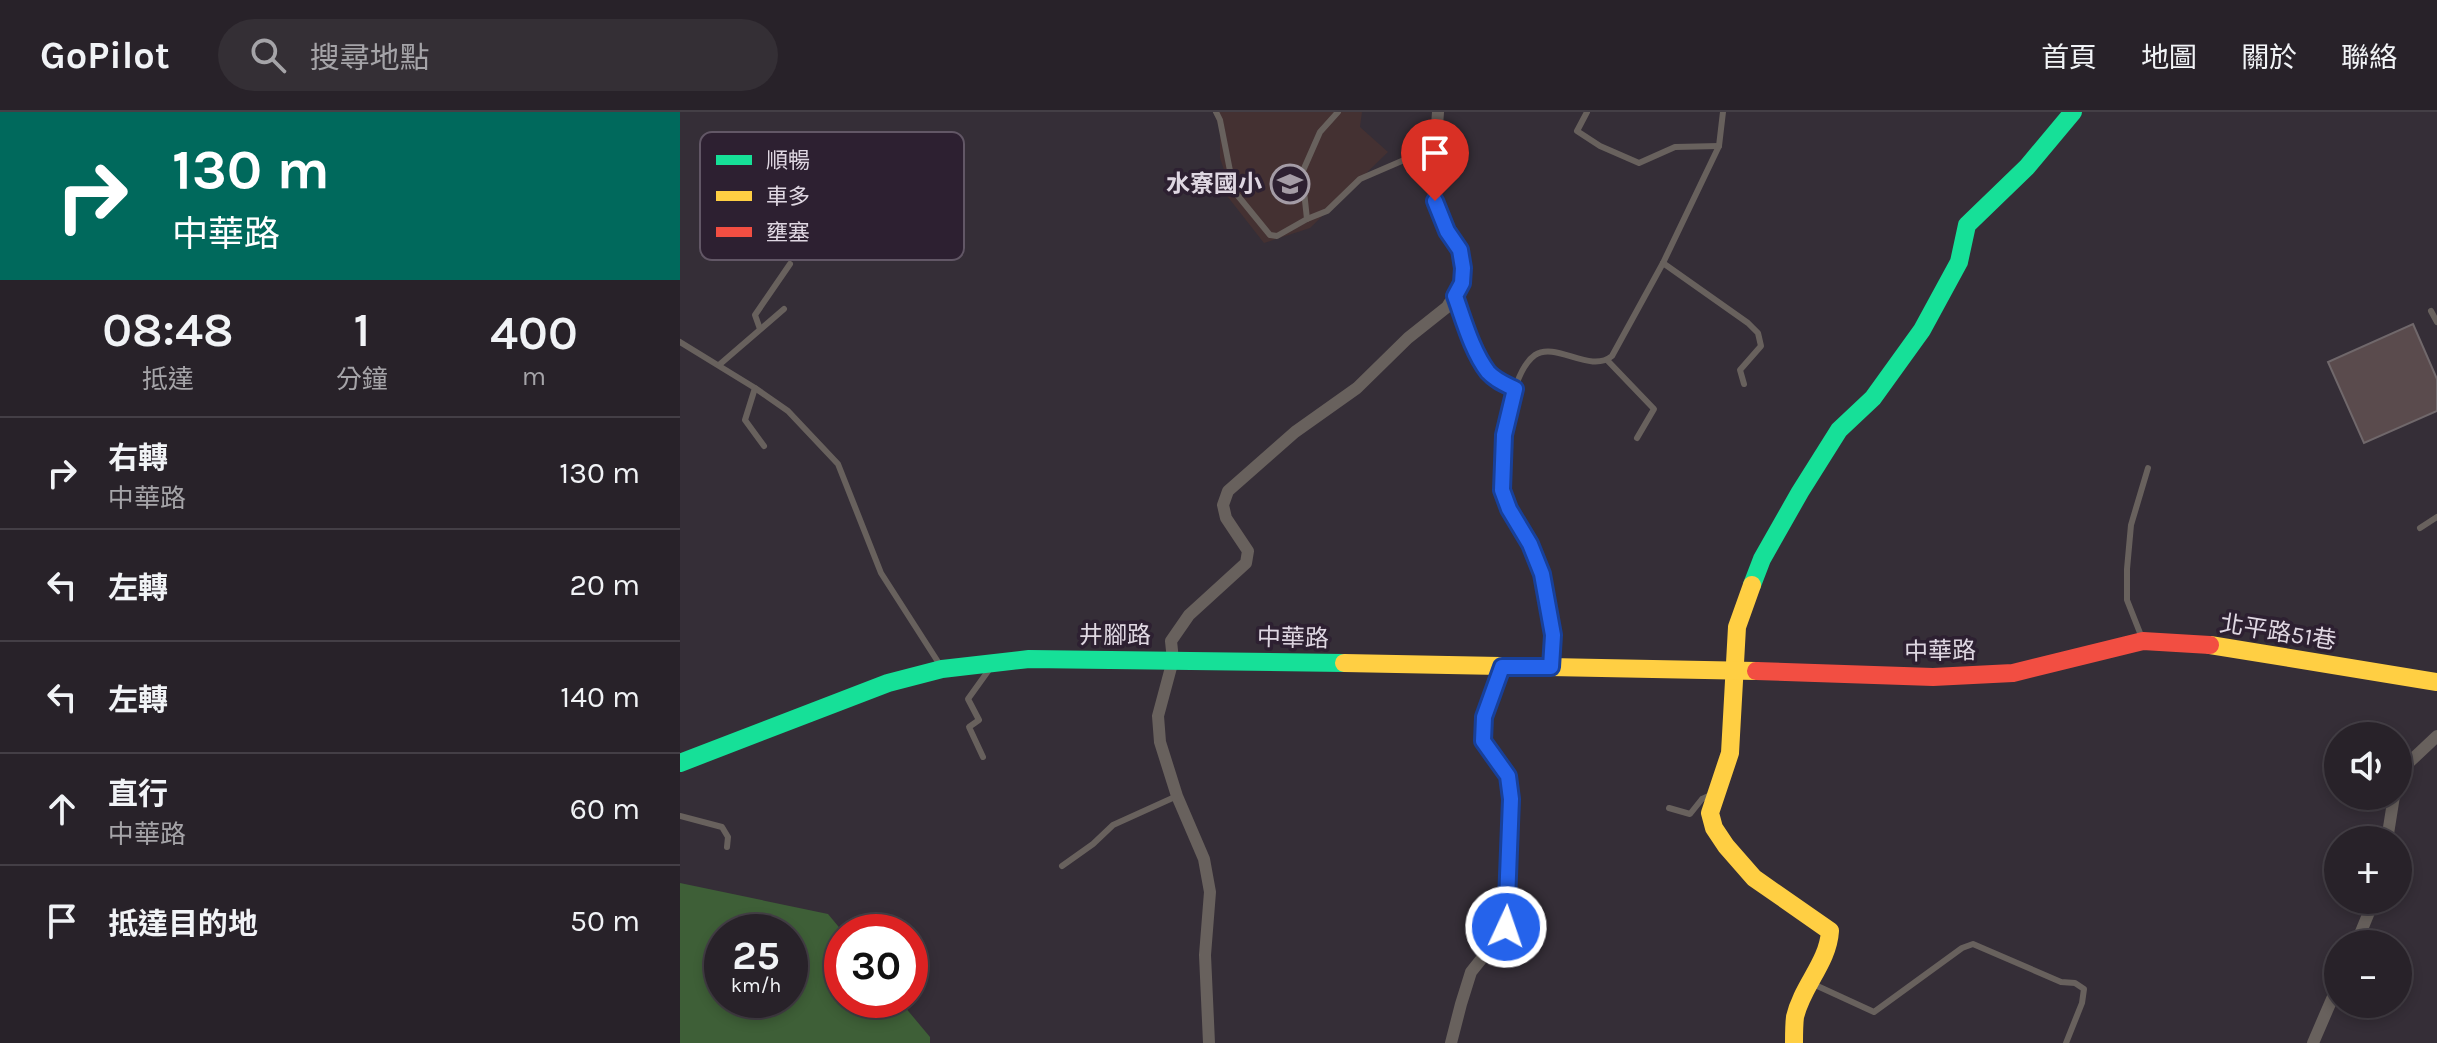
<!DOCTYPE html>
<html lang="zh-TW">
<meta charset="utf-8">
<style>
:root{--surface:#282229;--page:#342f35;--text:#f1f3f6;--muted:#a5a4a8;--line:#443f46}
body{margin:0;font-family:Karla,"Noto Sans TC",sans-serif;background:var(--page);color:var(--text);height:100vh;display:flex;flex-direction:column;font-size:30px;white-space:nowrap}
*{box-sizing:border-box;margin:0}
p{font-size:26px;color:var(--muted)}
.icon{flex:none;width:44px;height:44px;fill:none;stroke:currentColor;stroke-width:2;stroke-linecap:round;stroke-linejoin:round}
.map{position:relative;flex:1;overflow:hidden}
.side{display:flex;flex-direction:column;background:var(--surface);width:680px}
.side>*{flex:none}
.hud{background:#00695c;color:#fff;overflow:hidden}
.tools{position:absolute;left:1644px;top:610px;display:grid;gap:16px}
.tools a{display:grid;place-items:center;width:88px;height:88px;border-radius:50%;background:var(--surface);box-shadow:0 4px 12px #0003,0 0 0 2px var(--line);font-size:40px}
.speed{position:absolute;left:24px;top:802px;display:flex;gap:16px;font-size:40px;font-weight:700;text-align:center}
.speed>*{display:grid;place-content:center;width:104px;height:104px;border-radius:50%;background:var(--surface);box-shadow:0 4px 12px #0003,0 0 0 2px var(--line);line-height:1}
.speed small{font-size:20px;font-weight:400}
.speed .limit{border:12px solid #d22;background:#fff;color:#111}
.pin{position:absolute;display:grid;place-items:center;width:68px;height:68px;color:#fff;margin:-82px -34px;border-radius:50% 50% 50% 0;rotate:-45deg;box-shadow:0 0 8px #0007}
.pin .icon{rotate:45deg}
.me{position:absolute;width:88px;margin:-44px;rotate:3deg;stroke-linejoin:round;filter:drop-shadow(0 0 6px #0008)}
.turn{display:flex;align-items:center;gap:28px;height:168px;padding:0 40px;font-size:36px}
.turn .icon{width:104px;height:104px;stroke-width:2.5}
.turn b{display:block;font-size:56px;line-height:68px}
.eta{display:flex;justify-content:space-evenly;align-items:center;height:136px;text-align:center}
.eta b{font-size:48px;font-weight:600;line-height:56px}
ul{padding:0;list-style:none}
li{display:flex;align-items:center;gap:24px;height:112px;padding:0 40px;border-top:2px solid var(--line)}
li div{flex:1}
li b{display:block;font-size:30px}
li em{font-style:normal}
header{display:flex;align-items:center;gap:48px;box-sizing:border-box;height:112px;padding:0 40px;background:var(--surface);border-bottom:2px solid var(--line)}
header strong{font-size:38px}
nav{display:flex;gap:44px;margin-inline-start:auto;font-size:28px}
.search{width:560px;height:72px;background:var(--page);display:flex;align-items:center;gap:20px;box-sizing:border-box;padding:0 28px;border-radius:44px;color:var(--muted);font-size:30px}
main{display:flex;flex:1;min-height:0}
.map>svg:first-child{display:block}
.education{fill:#443132}
.forest{fill:#3e5f37;fill-rule:evenodd}
.building{fill:#5a4b4d;stroke:#70686b;stroke-width:2}
.lines{fill:none;stroke-linecap:round;stroke-linejoin:round}
.lane{stroke:#68615d;stroke-width:6}
.street{stroke:#68615d;stroke-width:12}
.fast{stroke:#16e098;stroke-width:18}
.slow{stroke:#ffcf43;stroke-width:18}
.jam{stroke:#f24e42;stroke-width:18}
.route-casing{stroke:#184099;stroke-width:20}
.route{stroke:#2563eb;stroke-width:14}
.labels{text-anchor:middle;stroke-width:7;stroke-linejoin:round;paint-order:stroke}
.poi-label{font-size:24px;font-weight:bold;fill:#dfd7e2;stroke:#2d2031;text-anchor:end}
.street-label{font-size:24px;fill:#dfd7e2;stroke:#2d2031}
.key{fill:#2d2031;stroke:#625766;stroke-width:2}
.key-label{font-size:22px;fill:#dfd7e2}
</style>
<header>
<strong>GoPilot</strong>
<div class="search"><svg class="icon" aria-label="search" viewBox="0 0 24 24"><circle cx="10" cy="10" r="6"/><path d="M15 15l6 6"/></svg>搜尋地點</div>
<nav><a>首頁</a><a>地圖</a><a>關於</a><a>聯絡</a></nav>
</header>
<main>
<section class="side">
<div class="hud">
<div class="turn"><svg class="icon" aria-label="right" viewBox="0 0 24 24"><path d="M7 20v-9h11M14 6l5 5-5 5"/></svg><div><b>130 m</b>中華路</div></div>
</div>
<div class="eta">
<div><b>08:48</b><p>抵達</p></div>
<div><b>1</b><p>分鐘</p></div>
<div><b>400</b><p>m</p></div>
</div>
<ul>
<li><svg class="icon" aria-label="right" viewBox="0 0 24 24"><path d="M7 20v-9h11M14 6l5 5-5 5"/></svg><div><b>右轉</b><p>中華路</p></div><em>130 m</em></li>
<li><svg class="icon" aria-label="left" viewBox="0 0 24 24"><path d="M17 20v-9H6M10 6l-5 5 5 5"/></svg><div><b>左轉</b></div><em>20 m</em></li>
<li><svg class="icon" aria-label="left" viewBox="0 0 24 24"><path d="M17 20v-9H6M10 6l-5 5 5 5"/></svg><div><b>左轉</b></div><em>140 m</em></li>
<li><svg class="icon" aria-label="ahead" viewBox="0 0 24 24"><path d="M12 20V5M6 11l6-6 6 6"/></svg><div><b>直行</b><p>中華路</p></div><em>60 m</em></li>
<li><svg class="icon" aria-label="arrive" viewBox="0 0 24 24"><path d="M6 21V4h12l-3 4 3 4H6"/></svg><div><b>抵達目的地</b></div><em>50 m</em></li>
</ul>
</section>
<div class="map">
<svg width="1757" height="931" viewBox="0 0 1757 931">
<rect width="100%" height="100%" fill="#352e37"/>
<!-- education -->
<polygon class="education" points="534,0 682,0 680,15 708,40 630,116 584,131 544,80 546,64 540,46 540,17"/>
<!-- forest -->
<path class="forest" d="M0 771 148 802 163 820 162 888H219L250 925V931H0ZM42 820H110V888H42Z"/>
<!-- building -->
<polygon class="building" points="1733,212 1757,267 1757,299 1684,331 1648,250"/>
<g class="lines">
<!-- lane -->
<g class="lane">
<polyline points="536,0 540,8 554,79 590,123 597,124 627,107 622,61 640,20 658,0"/>
<polyline points="907,0 897,19 920,34 959,51 995,35 1039,34"/>
<polyline points="627,107 647,99 680,67 731,45 755,43"/>
<polyline points="983,151 1068,211 1078,221 1081,234 1060,258 1064,272"/>
<path d="M775 184C784 208 795 247 813 264 819 270 827 273 835 277"/>
<polyline points="1751,199 1757,210"/>
<polyline points="80,217 75,203 110,152"/>
<polyline points="0,230 75,276 108,299 158,352 201,461 260,553"/>
<polyline points="927,248 974,297 957,326"/>
<polyline points="39,253 104,197"/>
<polyline points="75,276 65,308 84,334"/>
<polyline points="1740,416 1757,405"/>
<polyline points="1462,526 1447,488 1447,457 1451,413 1468,356"/>
<path d="M871 551C874 512 868 467 850 431 841 413 825 398 822 377 819 347 829 261 855 243 876 229 910 262 932 244L983 151 1039 34 1043 0"/>
<polyline points="303,645 289,615 299,608 288,587 311,555"/>
<polyline points="989,696 1010,702 1022,687 1033,682"/>
<polyline points="0,704 42,715 48,725 47,735"/>
<polyline points="382,754 413,732 433,713 497,684"/>
<polyline points="1133,872 1194,900 1282,836 1293,832 1381,870 1395,871 1404,877 1402,891 1386,931"/>
</g>
<!-- street -->
<g class="street">
<polyline points="1718,672 1723,656 1757,624"/>
<polyline points="1707,728 1714,684"/>
<polyline points="1676,832 1694,788"/>
<polyline points="529,931 525,843 530,780 524,747 497,684 480,630 478,604 493,548 491,529 509,503 566,451 568,439 546,406 543,393 548,379 615,320 677,276 728,226 767,195 782,171 783,156 780,138 767,119 755,89 755,43 758,0"/>
<polyline points="771,931 781,892 791,860 803,845 817,831 826,815 831,687 828,664 803,629 804,605 822,555"/>
<polyline points="1633,931 1658,873"/>
</g>
<!-- fast -->
<g class="fast">
<polyline points="1072,473 1082,447 1120,380 1159,318 1193,286 1242,218 1279,150 1287,113 1347,55 1393,0"/>
<polyline points="0,651 208,571 262,557 349,547 664,551"/>
</g>
<!-- slow -->
<g class="slow">
<path d="M1072 473 1057 515 1050 641 1030 701 1034 716 1046 734 1074 766 1150 819C1148 851 1122 874 1115 905 1114 913 1114 922 1114 931"/>
<polyline points="1530,533 1757,570"/>
<polyline points="664,551 1076,559"/>
</g>
<!-- jam -->
<polyline class="jam" points="1076,559 1253,565 1333,561 1463,529 1530,533"/>
</g>
<g class="lines">
<!-- route casing -->
<g class="route-casing">
<path id="route" d="M755 89 767 119 780 138 783 156 782 171 775 184C784 209 792 239 808 260 815 268 825 272 835 277L824 323 822 378 829 397 850 432 862 462 873 523 871 555H822L804 605 803 629 828 664 831 687 826 815"/>
</g>
<!-- route -->
<use href="#route" class="route"/>
</g>
<!-- icons -->
<defs>
<g id="school-ring" transform="scale(2)"><circle r="9.5" fill="#2d2031" stroke="#a49ca6" stroke-width="1.5"/><path d="M0-5L7-2L0 1L-7-2ZM-4 1L0 2.5L4 1V4Q0 6-4 4Z" fill="#a49ca6"/></g>
</defs>
<g fill-rule="evenodd">
<use href="#school-ring" x="610" y="72"/>
</g>
<g class="labels">
<!-- poi labels -->
<g class="poi-label">
<text x="582" y="80">水寮國小</text>
</g>
<!-- street labels -->
<g class="street-label">
<text transform="translate(1598 520) rotate(9)" y="8">北平路51巷</text>
<text x="435" y="531">井腳路</text>
<text transform="translate(613 526) rotate(1)" y="8">中華路</text>
<text transform="translate(1260 539) rotate(-1)" y="8">中華路</text>
</g>
</g>
<!-- legend -->
<rect x="20" y="20" width="264" height="128" rx="12" class="key"/>
<rect x="36" y="43" width="36" height="10" fill="#16e098"/>
<rect x="36" y="79" width="36" height="10" fill="#ffcf43"/>
<rect x="36" y="115" width="36" height="10" fill="#f24e42"/>
<g class="key-label">
<text x="86" y="56">順暢</text>
<text x="86" y="92">車多</text>
<text x="86" y="128">壅塞</text>
</g>
</svg>
<div class="tools">
<a><svg class="icon" aria-label="sound" viewBox="0 0 24 24"><path d="M4 9h4l5-4v14l-5-4H4zM17 9q2 3 0 6"/></svg></a>
<a>+</a>
<a>−</a>
</div>
<div class="speed"><div>25<small>km/h</small></div><div class="limit">30</div></div>
<div class="pin" style="left:755px;top:89px;background:#d93025"><svg class="icon" aria-label="arrive" viewBox="0 0 24 24"><path d="M6 21V4h12l-3 4 3 4H6"/></svg></div>
<svg class="me" style="left:826px;top:815px" viewBox="-20 -20 40 40"><circle r="17" fill="#2563eb" stroke="#fff" stroke-width="3"/><path d="M0-11L8 9 0 5-8 9z" fill="#fff"/></svg>
</div>
</main>
